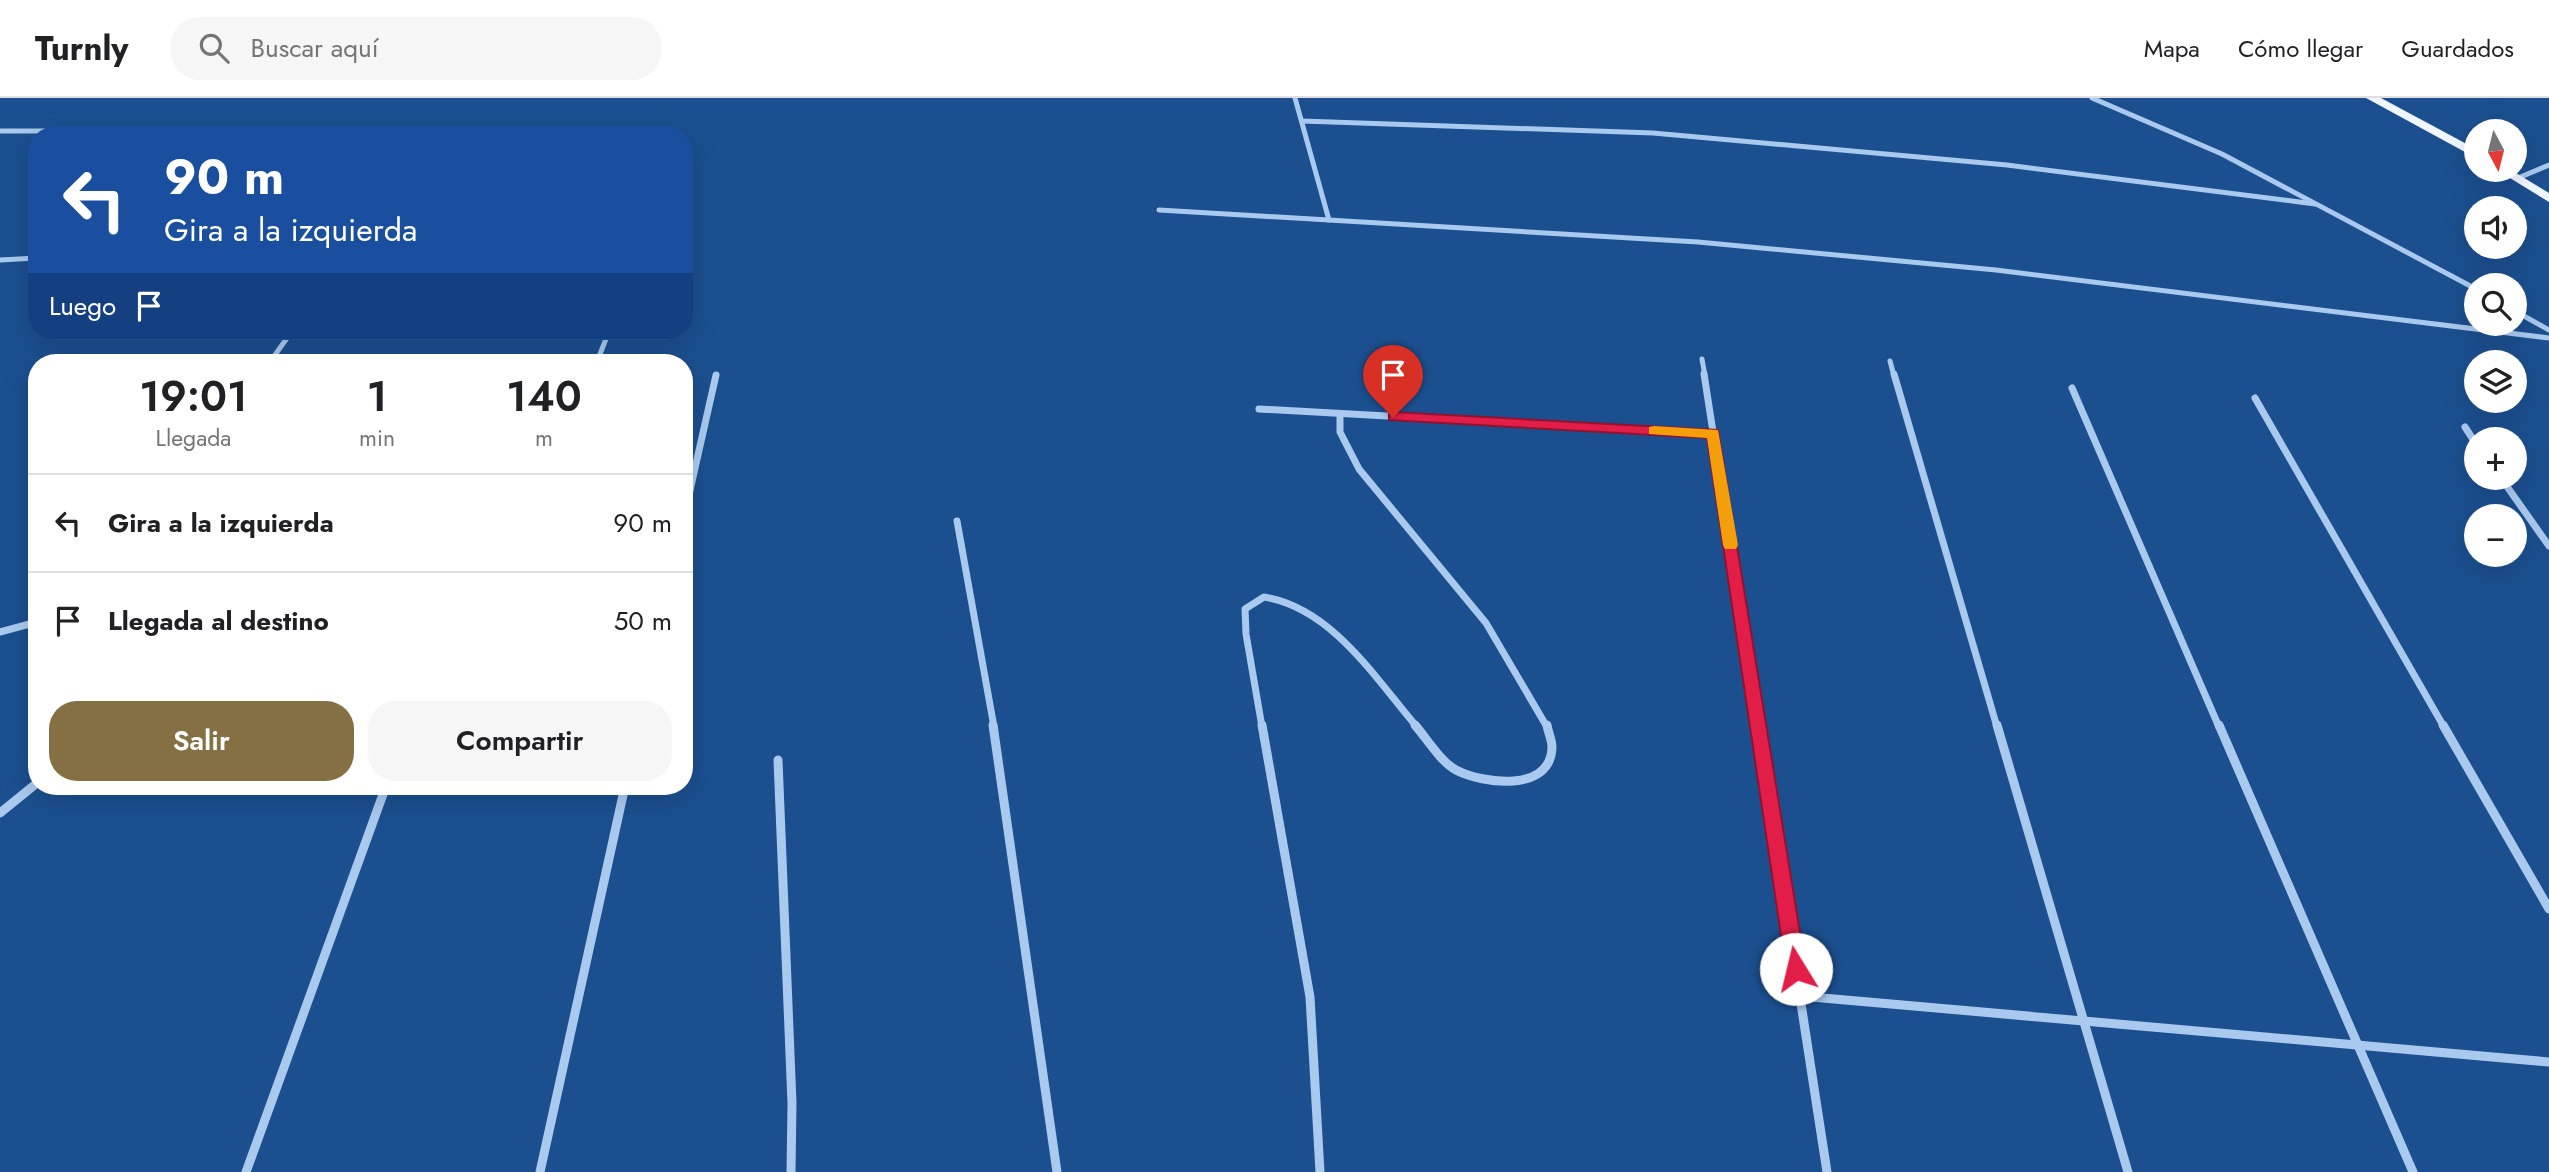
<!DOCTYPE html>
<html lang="es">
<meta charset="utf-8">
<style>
:root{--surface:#fff;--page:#f6f6f6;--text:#202124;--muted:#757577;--line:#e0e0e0;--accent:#847042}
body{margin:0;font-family:Jost,sans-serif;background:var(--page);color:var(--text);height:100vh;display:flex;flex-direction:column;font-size:26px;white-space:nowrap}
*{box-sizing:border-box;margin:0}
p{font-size:23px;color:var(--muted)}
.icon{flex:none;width:38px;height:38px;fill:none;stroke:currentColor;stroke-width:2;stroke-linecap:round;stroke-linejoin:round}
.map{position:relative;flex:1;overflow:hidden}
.panel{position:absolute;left:28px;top:256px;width:665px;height:441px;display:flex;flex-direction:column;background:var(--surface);border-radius:28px;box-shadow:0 7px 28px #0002}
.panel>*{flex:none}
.hud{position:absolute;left:28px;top:28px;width:665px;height:214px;border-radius:28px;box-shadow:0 7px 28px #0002;background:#1a4fa0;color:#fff;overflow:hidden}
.needle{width:46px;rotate:173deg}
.fabs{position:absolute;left:2464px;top:21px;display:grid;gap:14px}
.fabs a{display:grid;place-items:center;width:63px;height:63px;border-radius:50%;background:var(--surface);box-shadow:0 7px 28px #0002;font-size:35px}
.pin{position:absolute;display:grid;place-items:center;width:60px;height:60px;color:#fff;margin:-72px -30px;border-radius:50% 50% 50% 0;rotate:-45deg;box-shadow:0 0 7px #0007}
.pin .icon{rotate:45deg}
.me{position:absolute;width:77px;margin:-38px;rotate:351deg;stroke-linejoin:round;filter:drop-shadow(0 0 5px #0008)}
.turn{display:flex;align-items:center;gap:24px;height:147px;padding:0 21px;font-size:32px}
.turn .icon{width:91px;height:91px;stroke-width:2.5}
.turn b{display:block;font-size:49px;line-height:60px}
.then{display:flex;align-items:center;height:66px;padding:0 21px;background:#0003;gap:14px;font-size:26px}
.eta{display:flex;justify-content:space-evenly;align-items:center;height:119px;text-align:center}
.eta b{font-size:42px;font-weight:600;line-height:49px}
.button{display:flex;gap:14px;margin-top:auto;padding:14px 21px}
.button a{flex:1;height:80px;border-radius:28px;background:var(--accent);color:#fff;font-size:28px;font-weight:600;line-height:80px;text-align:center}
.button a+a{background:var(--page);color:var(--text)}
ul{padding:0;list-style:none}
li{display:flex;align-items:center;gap:21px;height:98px;padding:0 21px;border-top:2px solid var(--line)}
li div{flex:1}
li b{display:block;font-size:26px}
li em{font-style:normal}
header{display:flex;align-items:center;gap:42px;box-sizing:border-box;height:98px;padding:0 35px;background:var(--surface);border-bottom:2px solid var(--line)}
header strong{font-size:33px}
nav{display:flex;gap:38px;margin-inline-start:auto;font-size:24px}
.search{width:490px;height:63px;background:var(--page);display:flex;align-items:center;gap:18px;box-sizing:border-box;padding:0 24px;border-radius:28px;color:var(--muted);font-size:26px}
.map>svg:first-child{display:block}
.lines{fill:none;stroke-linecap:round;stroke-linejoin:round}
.street-far2{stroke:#a9c9ee;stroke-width:5}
.street-far1{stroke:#a9c9ee;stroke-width:7}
.street{stroke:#a9c9ee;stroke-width:9}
.primary{fill:#f0f6ff;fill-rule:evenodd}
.route{fill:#e11d48;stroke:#92132f;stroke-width:2}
.slow{fill:#f59e0b}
</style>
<header>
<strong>Turnly</strong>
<div class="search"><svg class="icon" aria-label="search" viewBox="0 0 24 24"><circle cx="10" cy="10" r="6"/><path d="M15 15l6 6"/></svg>Buscar aquí</div>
<nav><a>Mapa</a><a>Cómo llegar</a><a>Guardados</a></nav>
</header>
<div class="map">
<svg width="2549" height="1074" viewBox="0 0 2549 1074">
<rect width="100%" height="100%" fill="#1b4f8f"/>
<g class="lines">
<!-- street-far2 -->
<g class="street-far2">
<polyline points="1295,0 1329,122"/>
<polyline points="2092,0 2222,56 2476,191"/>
<polyline points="1302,23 1653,35 2007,67 2315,106"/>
<polyline points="0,33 373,33"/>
<polyline points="2518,80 2549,67"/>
<polyline points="1159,112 1698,144 1996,172 2549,240"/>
<polyline points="0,162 37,160"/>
<polyline points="2515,213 2549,232"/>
<polyline points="1702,261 1705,278"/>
<polyline points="1890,263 1894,278"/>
<polyline points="270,264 292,233"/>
<polyline points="597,264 609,233"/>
</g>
<!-- street-far1 -->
<g class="street-far1">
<polyline points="1704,276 1759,629"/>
<polyline points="1894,276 1997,629"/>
<polyline points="2072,290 2219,629"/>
<polyline points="2255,300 2444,629"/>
<polyline points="1259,311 1713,336"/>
<polyline points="1340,316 1340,334 1359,371 1486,525 1547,629"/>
<polyline points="2465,329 2476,346"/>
<polyline points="2501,380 2549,448"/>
<polyline points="684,419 716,277"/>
<polyline points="957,423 994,629"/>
<polyline points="0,534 37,524"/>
<path d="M1262 629 1246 536 1245 511 1264 499C1332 510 1375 580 1417 629"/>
</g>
<!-- street -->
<g class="street">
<polyline points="993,627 1057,1074"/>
<polyline points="1262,627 1310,899 1320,1074"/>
<path d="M1415 627C1427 641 1441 664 1456 672 1483 686 1551 695 1552 649 1552 642 1548 634 1547 627"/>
<polyline points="1758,627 1827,1074"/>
<polyline points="1997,627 2128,1074"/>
<polyline points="2219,627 2413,1074"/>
<polyline points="2443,627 2549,811"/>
<polyline points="778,662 792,1005 791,1074"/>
<polyline points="0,715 37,685"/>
<polyline points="1800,898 2549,964"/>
<polyline points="246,1074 386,688"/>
<polyline points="540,1074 625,688"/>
</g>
<!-- primary -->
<g class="primary">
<polygon points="2366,0 2381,0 2476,51 2476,60"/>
<polygon points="2497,72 2511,72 2549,95 2549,104"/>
</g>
</g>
<!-- route -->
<polygon class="route" points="1393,314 1718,332 1806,871 1803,877 1796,880 1789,877 1786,871 1707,340 1389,322 1389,316"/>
<!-- slow -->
<polygon class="slow" points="1654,328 1718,332 1738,447 1736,451 1725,451 1723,447 1707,340 1649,336 1649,329"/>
</svg>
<div class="fabs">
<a><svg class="needle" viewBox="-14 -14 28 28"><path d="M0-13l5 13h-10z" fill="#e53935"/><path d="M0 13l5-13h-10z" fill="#757577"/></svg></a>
<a><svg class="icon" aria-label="sound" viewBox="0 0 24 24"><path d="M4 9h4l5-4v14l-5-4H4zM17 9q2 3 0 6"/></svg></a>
<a><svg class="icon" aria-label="search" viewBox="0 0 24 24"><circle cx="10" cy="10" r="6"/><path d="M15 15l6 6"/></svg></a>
<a><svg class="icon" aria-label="layers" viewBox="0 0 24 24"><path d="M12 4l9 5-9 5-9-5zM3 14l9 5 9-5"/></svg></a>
<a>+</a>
<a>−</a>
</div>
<div class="pin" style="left:1393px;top:319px;background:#d93025"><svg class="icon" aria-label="arrive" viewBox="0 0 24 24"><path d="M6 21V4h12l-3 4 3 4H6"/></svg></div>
<svg class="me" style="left:1796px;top:871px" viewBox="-20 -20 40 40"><circle r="19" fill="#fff"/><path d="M0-13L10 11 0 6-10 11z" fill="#e11d48"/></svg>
<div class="hud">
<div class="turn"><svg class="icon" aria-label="left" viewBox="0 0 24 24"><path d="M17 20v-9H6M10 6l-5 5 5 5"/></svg><div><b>90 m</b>Gira a la izquierda</div></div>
<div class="then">Luego<svg class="icon" aria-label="arrive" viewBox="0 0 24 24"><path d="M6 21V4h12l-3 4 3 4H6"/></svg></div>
</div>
<section class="panel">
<div class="eta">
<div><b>19:01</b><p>Llegada</p></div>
<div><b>1</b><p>min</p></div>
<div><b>140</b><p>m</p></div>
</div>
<ul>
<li><svg class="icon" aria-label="left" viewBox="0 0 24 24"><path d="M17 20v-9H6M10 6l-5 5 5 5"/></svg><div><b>Gira a la izquierda</b></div><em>90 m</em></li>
<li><svg class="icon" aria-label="arrive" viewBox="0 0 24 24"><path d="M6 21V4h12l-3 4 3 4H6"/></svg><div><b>Llegada al destino</b></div><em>50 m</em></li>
</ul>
<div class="button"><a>Salir</a><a>Compartir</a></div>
</section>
</div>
